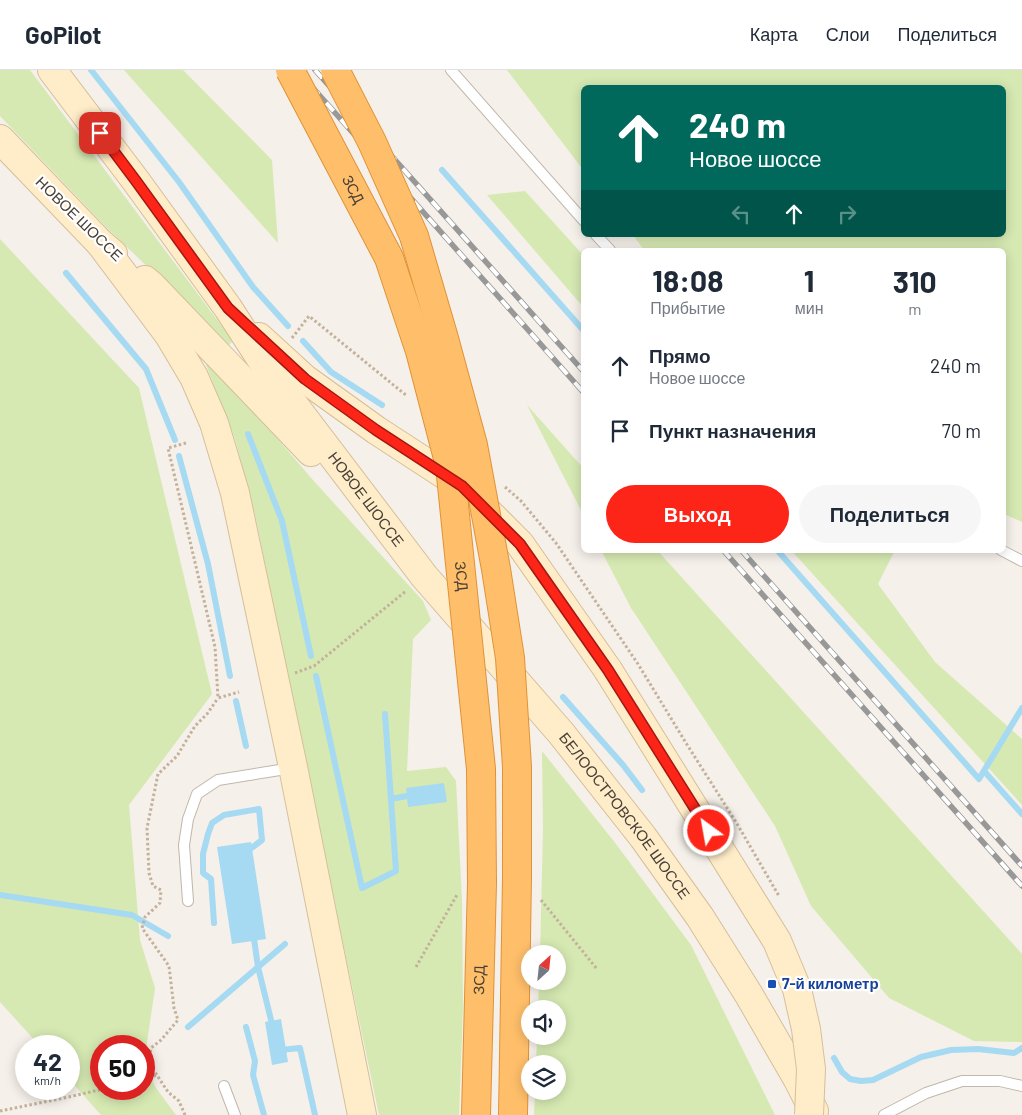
<!DOCTYPE html>
<html lang="ru">
<meta charset="utf-8">
<style>
:root{--surface:#fff;--page:#f6f6f7;--text:#1f2937;--muted:#747a83;--line:#e0e1e3;--accent:#fd2418}
body{margin:0;font-family:Barlow,sans-serif;background:var(--page);color:var(--text);height:100vh;display:flex;flex-direction:column;font-size:19px;white-space:nowrap}
*{box-sizing:border-box;margin:0}
p{font-size:16px;color:var(--muted)}
.icon{flex:none;width:28px;height:28px;fill:none;stroke:currentColor;stroke-width:2;stroke-linecap:round;stroke-linejoin:round}
.map{position:relative;flex:1;overflow:hidden}
.details{position:absolute;left:581px;top:178px;width:425px;height:305px;display:flex;flex-direction:column;background:var(--surface);border-radius:8px;box-shadow:0 2px 12px #0003}
.details>*{flex:none}
.hud{position:absolute;left:581px;top:15px;width:425px;height:152px;border-radius:8px;box-shadow:0 2px 12px #0003;background:#00695c;color:#fff;overflow:hidden}
.needle{width:32px;rotate:27deg}
.tools{position:absolute;left:521px;top:875px;display:grid;gap:10px}
.tools a{display:grid;place-items:center;width:45px;height:45px;border-radius:50%;background:var(--surface);box-shadow:0 2px 12px #0003;font-size:25px}
.speed{position:absolute;left:15px;top:965px;display:flex;gap:10px;font-size:25px;font-weight:700;text-align:center}
.speed>*{display:grid;place-content:center;width:65px;height:65px;border-radius:50%;background:var(--surface);box-shadow:0 2px 12px #0003;line-height:1}
.speed small{font-size:12px;font-weight:400}
.speed .limit{border:8px solid #d22;background:#fff;color:#111}
.pin{position:absolute;display:grid;place-items:center;width:42px;height:42px;color:#fff;margin:-21px;border-radius:10px;box-shadow:0 2px 8px #0006}
.me{position:absolute;width:55px;margin:-28px;rotate:328deg;stroke-linejoin:round;filter:drop-shadow(0 0 4px #0008)}
.turn{display:flex;align-items:center;gap:18px;height:105px;padding:0 25px;font-size:22px}
.turn .icon{width:65px;height:65px;stroke-width:2.5}
.turn b{display:block;font-size:35px;line-height:42px}
.lanes{display:flex;align-items:center;height:48px;padding:0 25px;background:#0003;justify-content:center;gap:25px;direction:ltr}
.lanes .off{opacity:.35}
.eta{display:flex;justify-content:space-evenly;align-items:center;height:85px;text-align:center}
.eta b{font-size:30px;font-weight:700;line-height:35px}
.action{display:flex;gap:10px;margin-top:auto;padding:10px 25px}
.action a{flex:1;height:58px;border-radius:30px;background:var(--accent);color:#fff;font-size:20px;font-weight:700;line-height:58px;text-align:center}
.action a+a{background:var(--page);color:var(--text)}
ul{padding:0;list-style:none}
li{display:flex;align-items:center;gap:15px;height:65px;padding:0 25px}
li div{flex:1}
li b{display:block;font-size:19px}
li em{font-style:normal}
header{display:flex;align-items:center;gap:30px;box-sizing:border-box;height:70px;padding:0 25px;background:var(--surface);border-bottom:1px solid var(--line)}
header strong{font-size:24px}
nav{display:flex;gap:28px;margin-inline-start:auto;font-size:18px}
.map>svg:first-child{display:block}
.green{fill:#d6e9b2}
.water{fill:#a5daf2}
.lines{fill:none;stroke-linecap:round;stroke-linejoin:round}
.stream{stroke:#a5daf2;stroke-width:6}
.lane-casing{stroke:#c1b7ab;stroke-width:12}
.secondary-casing{stroke:#d5bf99;stroke-width:30}
.highway-casing{stroke:#e09238;stroke-width:30}
.path{stroke:#c3b19c;stroke-width:3;stroke-dasharray:2.5 2.5;stroke-linecap:butt}
.lane{stroke:#fff;stroke-width:10}
.secondary{stroke:#ffedc9;stroke-width:28}
.highway{stroke:#ffbf6a;stroke-width:28}
.rail-casing{stroke:#989898;stroke-width:5.5}
.rail{stroke:#fff;stroke-width:4;stroke-dasharray:11;stroke-linecap:butt}
.secondary-bridge-casing{stroke:#d5bf99;stroke-width:30;stroke-linecap:butt}
.highway-bridge-casing{stroke:#e09238;stroke-width:30;stroke-linecap:butt}
.secondary-bridge{stroke:#ffedc9;stroke-width:28}
.highway-bridge{stroke:#ffbf6a;stroke-width:28}
.route-casing{stroke:#a41710;stroke-width:12}
.route{stroke:#fd2418;stroke-width:9}
.transit-dot{fill:#1a4fb4;stroke:#fff;stroke-width:2}
.labels{text-anchor:middle;stroke-width:4.5;stroke-linejoin:round;paint-order:stroke}
.street-label{font-size:15px;fill:#494037;stroke:#fff}
.transit-label{font-size:15px;font-weight:bold;fill:#164399;stroke:#fff;text-anchor:start}
</style>
<header>
<strong>GoPilot</strong>
<nav><a>Карта</a><a>Слои</a><a>Поделиться</a></nav>
</header>
<div class="map">
<svg width="1022" height="1045" viewBox="0 0 1022 1045">
<rect width="100%" height="100%" fill="#f5f0e9"/>
<!-- green -->
<g class="green">
<polygon points="0,0 30,0 233,271 229,275 107,158 0,46"/>
<polygon points="124,0 183,0 272,90 278,173"/>
<polygon points="507,0 1022,0 1022,452 1004,444 1004,180 644,180 633,165 1004,165 1004,18 584,18 584,101"/>
<polygon points="525,121 584,186 584,238 487,125"/>
<polygon points="0,169 139,318 212,624 129,735 140,870 155,918 144,993 144,976 101,976 101,1019 144,1019 144,994 156,1018 176,1045 101,1045 69,1009 69,976 40,976 0,932"/>
<polygon points="212,292 312,409 423,531 431,550 413,569 407,701 446,697 456,711 462,830 463,937 459,1045 379,1045 290,620 257,453 235,369 206,295"/>
<polygon points="527,335 584,399 584,446"/>
<polygon points="601,480 657,480 1022,884 1022,972 974,971 889,928 811,836 775,756 631,538"/>
<polygon points="791,480 895,480 878,514 935,592 1022,669 1022,735"/>
<polygon points="542,681 616,774 691,875 775,1045 534,1045 535,1021 558,1021 558,994 536,994 537,966 558,966 558,939 538,939 539,911 558,911 558,884 540,884 543,760"/>
</g>
<!-- water -->
<g class="water">
<polygon points="444,713 447,732 408,737 406,718"/>
<polygon points="251,772 266,869 232,874 217,777"/>
<polygon points="281,949 288,992 272,995 265,952"/>
</g>
<g class="lines">
<!-- stream -->
<g class="stream">
<polyline points="91,0 179,112 253,217 288,256"/>
<polyline points="442,100 584,261"/>
<polyline points="66,203 146,299 175,370"/>
<polyline points="303,271 331,302 382,335"/>
<polyline points="248,364 282,451 311,586"/>
<polyline points="179,386 208,494 230,606"/>
<polyline points="777,480 979,709 1022,638"/>
<polyline points="316,606 362,818 396,801 385,644"/>
<polyline points="563,627 623,695 642,720"/>
<polyline points="236,631 246,676"/>
<polyline points="984,701 1022,744"/>
<polyline points="391,729 407,726"/>
<polyline points="0,825 132,845 168,866"/>
<polyline points="214,853 211,809 203,803 203,784 208,764 212,753 224,745 259,739 262,770 245,783"/>
<polyline points="253,862 258,897 273,958"/>
<polyline points="188,957 285,874"/>
<polyline points="246,957 255,991 253,1005 264,1045"/>
<polyline points="280,980 300,978 315,1045"/>
<polyline points="834,988 842,1002 850,1009 861,1011 873,1010 921,987 951,980 978,979 1014,983 1022,978"/>
</g>
<!-- lane casing -->
<g class="lane-casing">
<g id="lane">
<polyline points="451,0 584,151"/>
<polyline points="596,165 610,180"/>
<polyline points="1001,480 1022,491"/>
<polyline points="188,831 184,775 188,749 197,724 218,710 292,698"/>
<polyline points="224,1016 235,1045"/>
<polyline points="884,1045 926,1023 962,1011 1000,1011 1022,1016"/>
</g>
</g>
<!-- secondary casing -->
<g class="secondary-casing">
<g id="secondary">
<path id="s1" d="M52 0 136 111 228 238 272 306 424 506 561 663 643 767 700 847 749 925 797 1008 814 1041"/>
<polyline points="0,69 100,173 113,184"/>
<polyline points="100,173 169,265 194,307 214,353 235,423 293,697 362,1045"/>
<polyline points="145,210 151,215 311,382"/>
<polyline points="259,267 305,309 376,360 462,416 520,474 608,600"/>
</g>
</g>
<!-- highway casing -->
<g class="highway-casing">
<g id="highway">
<path id="s2" d="M476 1045 482 813"/>
<polyline points="513,1045 517,808"/>
</g>
</g>
<!-- path -->
<g class="path">
<polyline points="292,268 309,246 407,326"/>
<polyline points="186,373 168,378 215,577 218,628 239,622"/>
<polyline points="505,417 521,431 556,473 638,594 686,673 736,752 779,826"/>
<polyline points="295,603 314,596 406,521"/>
<polyline points="541,830 597,899"/>
<polyline points="416,897 458,823"/>
<polyline points="144,1009 157,1005"/>
<polyline points="0,1041 73,1026 103,1019"/>
<polyline points="185,1045 179,1031 168,1022 149,993 151,978 161,970 178,950 174,938 169,896 142,858 145,847 160,833 161,820 153,816 149,803 147,758 158,704 177,686 195,656 207,644 218,628"/>
</g>
<!-- lane -->
<use href="#lane" class="lane"/>
<!-- secondary -->
<use href="#secondary" class="secondary"/>
<!-- highway -->
<use href="#highway" class="highway"/>
<!-- rail casing -->
<g class="rail-casing">
<g id="rail">
<polyline points="297,0 584,323"/>
<polyline points="315,0 584,302"/>
<polyline points="723,480 1022,816"/>
<polyline points="741,480 1022,796"/>
</g>
</g>
<!-- rail -->
<use href="#rail" class="rail"/>
<!-- secondary-bridge casing -->
<g class="secondary-bridge-casing">
<polyline id="secondary-bridge" points="608,600 777,871 797,919 806,959 811,999 809,1045"/>
</g>
<!-- highway-bridge casing -->
<g class="highway-bridge-casing">
<g id="highway-bridge">
<path id="s3" d="M290 0 389 188 420 281 450 396 481 699 482 813"/>
<polyline points="335,0 372,72 414,166 443,265 473,375 496,499 510,588 517,697 517,808"/>
</g>
</g>
<!-- secondary-bridge -->
<use href="#secondary-bridge" class="secondary-bridge"/>
<!-- highway-bridge -->
<use href="#highway-bridge" class="highway-bridge"/>
</g>
<g class="lines">
<!-- route casing -->
<g class="route-casing">
<polyline id="route" points="100,63 136,111 228,238 305,309 376,360 462,416 520,474 608,600 709,761"/>
</g>
<!-- route -->
<use href="#route" class="route"/>
</g>
<!-- markers -->
<rect class="transit-dot" x="767" y="909" width="10" height="10" rx="2.5"/>
<g class="labels">
<!-- street labels -->
<g class="street-label">
<text dy="5" stroke="none"><textPath href="#s3" startOffset="135">ЗСД</textPath></text>
<text transform="translate(79 149) rotate(44)" y="5">НОВОЕ ШОССЕ</text>
<text dy="5" stroke="none"><textPath href="#s1" startOffset="532">НОВОЕ ШОССЕ</textPath></text>
<text dy="5" stroke="none"><textPath href="#s3" startOffset="540">ЗСД</textPath></text>
<text dy="5" stroke="none"><textPath href="#s1" startOffset="941">БЕЛООСТРОВСКОЕ ШОССЕ</textPath></text>
<text dy="5" stroke="none"><textPath href="#s2" startOffset="135">ЗСД</textPath></text>
</g>
<!-- transit labels -->
<g class="transit-label">
<text x="782" y="919">7-й километр</text>
</g>
</g>
</svg>
<div class="tools">
<a><svg class="needle" viewBox="-14 -14 28 28"><path d="M0-13l5 13h-10z" fill="#e53935"/><path d="M0 13l5-13h-10z" fill="#747a83"/></svg></a>
<a><svg class="icon" aria-label="sound" viewBox="0 0 24 24"><path d="M4 9h4l5-4v14l-5-4H4zM17 9q2 3 0 6"/></svg></a>
<a><svg class="icon" aria-label="layers" viewBox="0 0 24 24"><path d="M12 4l9 5-9 5-9-5zM3 14l9 5 9-5"/></svg></a>
</div>
<div class="speed"><div>42<small>km/h</small></div><div class="limit">50</div></div>
<div class="pin" style="left:100px;top:63px;background:#d93025"><svg class="icon" aria-label="arrive" viewBox="0 0 24 24"><path d="M6 21V4h12l-3 4 3 4H6"/></svg></div>
<svg class="me" style="left:709px;top:761px" viewBox="-20 -20 40 40"><circle r="17" fill="#fd2418" stroke="#fff" stroke-width="3"/><path d="M0-11L8 9 0 5-8 9z" fill="#fff"/></svg>
<div class="hud">
<div class="turn"><svg class="icon" aria-label="ahead" viewBox="0 0 24 24"><path d="M12 20V5M6 11l6-6 6 6"/></svg><div><b>240 m</b>Новое шоссе</div></div>
<div class="lanes"><svg class="icon off" aria-label="left" viewBox="0 0 24 24"><path d="M17 20v-9H6M10 6l-5 5 5 5"/></svg><svg class="icon" aria-label="ahead" viewBox="0 0 24 24"><path d="M12 20V5M6 11l6-6 6 6"/></svg><svg class="icon off" aria-label="right" viewBox="0 0 24 24"><path d="M7 20v-9h11M14 6l5 5-5 5"/></svg></div>
</div>
<section class="details">
<div class="eta">
<div><b>18:08</b><p>Прибытие</p></div>
<div><b>1</b><p>мин</p></div>
<div><b>310</b><p>m</p></div>
</div>
<ul>
<li><svg class="icon" aria-label="ahead" viewBox="0 0 24 24"><path d="M12 20V5M6 11l6-6 6 6"/></svg><div><b>Прямо</b><p>Новое шоссе</p></div><em>240 m</em></li>
<li><svg class="icon" aria-label="arrive" viewBox="0 0 24 24"><path d="M6 21V4h12l-3 4 3 4H6"/></svg><div><b>Пункт назначения</b></div><em>70 m</em></li>
</ul>
<div class="action"><a>Выход</a><a>Поделиться</a></div>
</section>
</div>
